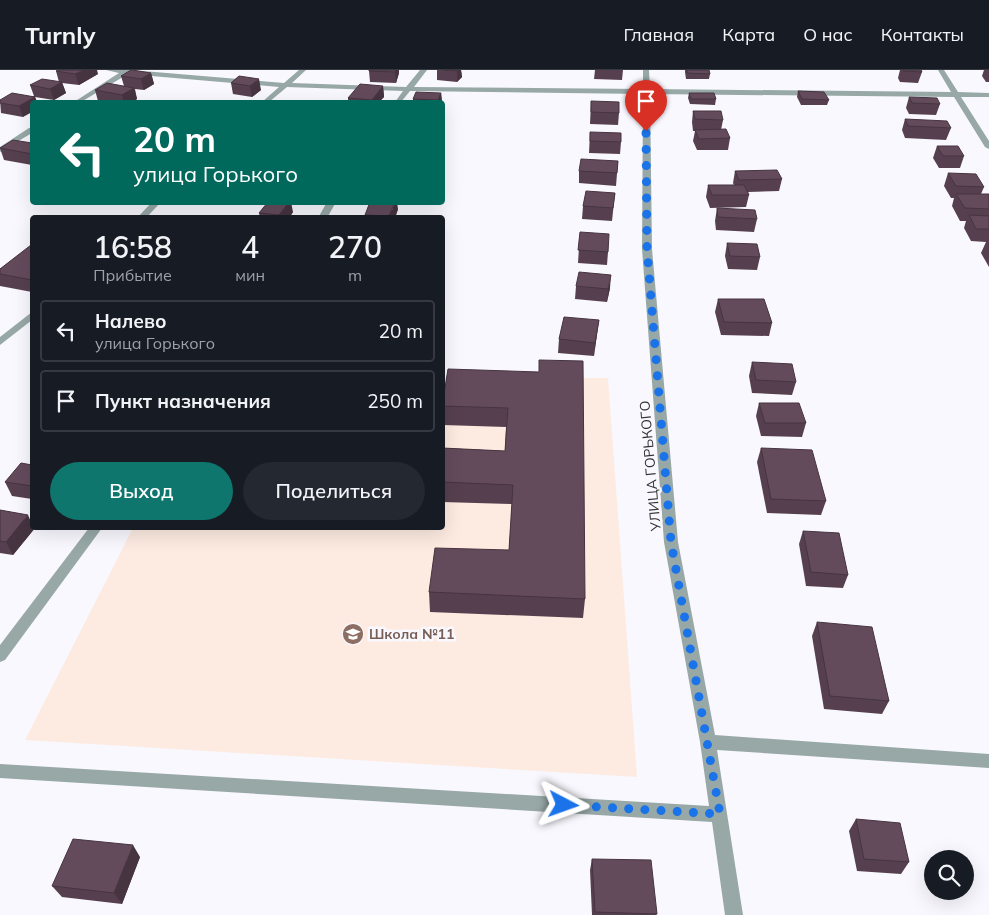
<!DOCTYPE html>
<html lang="ru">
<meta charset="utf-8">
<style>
:root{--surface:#171b24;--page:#242831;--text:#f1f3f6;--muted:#9ea1a6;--line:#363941;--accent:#0f766e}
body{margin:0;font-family:Mulish,sans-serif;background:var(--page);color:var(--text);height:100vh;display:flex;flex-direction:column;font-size:19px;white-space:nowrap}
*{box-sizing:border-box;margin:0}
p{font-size:16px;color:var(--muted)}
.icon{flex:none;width:28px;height:28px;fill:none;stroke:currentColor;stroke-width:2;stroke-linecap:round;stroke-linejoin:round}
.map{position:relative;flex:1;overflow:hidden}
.drawer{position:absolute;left:30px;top:145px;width:415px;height:315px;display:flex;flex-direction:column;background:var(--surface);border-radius:5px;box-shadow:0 5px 20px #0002}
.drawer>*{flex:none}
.top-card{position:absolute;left:30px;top:30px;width:415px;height:105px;border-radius:5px;box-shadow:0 5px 20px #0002;background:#00695c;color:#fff;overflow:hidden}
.fabs{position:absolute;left:924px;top:780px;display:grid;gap:10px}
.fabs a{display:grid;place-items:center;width:50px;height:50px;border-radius:50%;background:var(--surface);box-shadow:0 5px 20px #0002;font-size:25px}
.pin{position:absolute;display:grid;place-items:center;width:42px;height:42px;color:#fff;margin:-51px -21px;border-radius:50% 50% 50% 0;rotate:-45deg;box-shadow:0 0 5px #0007}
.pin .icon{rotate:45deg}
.me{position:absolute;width:55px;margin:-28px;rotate:94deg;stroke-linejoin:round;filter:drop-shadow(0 0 4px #0008)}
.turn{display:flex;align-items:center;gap:18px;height:105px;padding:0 20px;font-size:22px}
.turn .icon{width:65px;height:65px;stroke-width:2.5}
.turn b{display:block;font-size:35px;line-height:42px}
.eta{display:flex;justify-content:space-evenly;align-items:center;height:85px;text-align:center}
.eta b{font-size:30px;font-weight:600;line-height:35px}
.button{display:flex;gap:10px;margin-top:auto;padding:10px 20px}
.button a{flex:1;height:58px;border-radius:30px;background:var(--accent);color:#fff;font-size:20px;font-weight:600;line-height:58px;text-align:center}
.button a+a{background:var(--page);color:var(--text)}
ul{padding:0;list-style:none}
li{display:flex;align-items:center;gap:15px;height:62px;margin:0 10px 8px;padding:0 10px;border:2px solid var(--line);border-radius:5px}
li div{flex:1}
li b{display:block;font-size:19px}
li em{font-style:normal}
header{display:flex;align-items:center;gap:30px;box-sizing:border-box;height:70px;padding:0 25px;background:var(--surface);border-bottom:1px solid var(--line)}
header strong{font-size:24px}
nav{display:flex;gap:28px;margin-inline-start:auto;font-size:18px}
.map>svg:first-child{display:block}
.education{fill:#fdebe1}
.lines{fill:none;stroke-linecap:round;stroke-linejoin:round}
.minor{fill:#97a8a7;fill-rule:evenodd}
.wall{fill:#56404f}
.shaded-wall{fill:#463440}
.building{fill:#644b5c;stroke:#463440}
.route{stroke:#1a73e8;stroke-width:9;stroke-dasharray:0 16.2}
.labels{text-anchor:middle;stroke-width:5;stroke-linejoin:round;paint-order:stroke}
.street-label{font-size:14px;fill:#333335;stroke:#f9f8fe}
.education-label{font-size:14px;font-weight:bold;fill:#785e54;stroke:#f9f8fe;text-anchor:start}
</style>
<header>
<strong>Turnly</strong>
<nav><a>Главная</a><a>Карта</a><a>О нас</a><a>Контакты</a></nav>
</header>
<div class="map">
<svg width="989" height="845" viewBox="0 0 989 845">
<rect width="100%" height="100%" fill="#f9f8fe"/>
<!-- education -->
<polygon class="education" points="443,308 608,308 637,707 25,670 133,458 442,458"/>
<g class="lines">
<!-- minor -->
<g class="minor">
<polygon points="106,0 131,0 284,13 299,0 306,0 292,13 406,17 420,0 427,0 414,17 643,19 643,0 649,0 650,19 951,22 938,0 944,0 958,22 989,23 989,27 961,27 989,71 989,79 985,77 954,27 650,24 652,179 678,472 715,665 989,684 989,698 717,680 743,845 725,845 712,752 0,708 0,694 709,736 700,672 664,472 642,179 643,24 410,21 401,32 395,32 403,21 287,17 269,32 262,32 279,17 128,4 81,32 74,32 119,3"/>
<polygon points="29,58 32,58 32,63 0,82 0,77"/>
<polygon points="152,132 161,132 146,148 137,148"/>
<polygon points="327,132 336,132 327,148 318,148"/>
<polygon points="32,242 32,250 0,275 0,267"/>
<polygon points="89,458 102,458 5,590 0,592 0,575"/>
</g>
</g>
<!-- wall -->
<g class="wall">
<polygon points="399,0 399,3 396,13 370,12 369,1"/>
<polygon points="437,0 461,0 462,7 457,12 437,10"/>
<polygon points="595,0 623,0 622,10 594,9"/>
<polygon points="685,0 709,0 710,4 709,9 686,9 685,2"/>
<polygon points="900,0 921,0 922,2 918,13 900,12 898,8"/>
<polygon points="984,0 989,0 989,12 986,12 982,6"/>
<polygon points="56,1 98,4 79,15 62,13 66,23 54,30 35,27 37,32 32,32 23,47 1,43 0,30 34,26 30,15 59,12"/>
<polygon points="151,3 154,14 144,20 135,19 137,29 132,32 105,32 98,31 95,20 124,16 121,6"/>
<polygon points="239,6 261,20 252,27 233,24 231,13"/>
<polygon points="383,16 384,27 379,32 348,32 348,28"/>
<polygon points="798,21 829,30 827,35 801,35 797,27"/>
<polygon points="441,23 442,32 413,32 413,29"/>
<polygon points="689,23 716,29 715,35 690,34 688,28"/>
<polygon points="909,27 940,34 936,45 909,44 906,38"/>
<polygon points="591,31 619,43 618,55 590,54"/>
<polygon points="693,41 723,50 721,60 730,68 728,80 697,80 693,71 695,61 693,61 692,52"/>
<polygon points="905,49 951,58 946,70 905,68 902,60"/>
<polygon points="590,62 621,72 620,84 589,83"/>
<polygon points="32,73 32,95 4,90 0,78"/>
<polygon points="937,76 964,86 960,98 939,98 933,88"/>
<polygon points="618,91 616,116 579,113 579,101"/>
<polygon points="735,101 782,109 779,121 748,122 749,125 746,137 710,138 706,127 708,115 734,115 733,113"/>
<polygon points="948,103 984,117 981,124 989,124 989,197 981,183 986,172 971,171 964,158 966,151 960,151 952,136 954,128 951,128 944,116"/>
<polygon points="615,123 612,151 582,149 583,136"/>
<polygon points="717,138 757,149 754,162 716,160 715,151"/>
<polygon points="398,139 395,148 365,148 365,145"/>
<polygon points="293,142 289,148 260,148 259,143"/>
<polygon points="580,162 608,182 607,195 578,193"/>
<polygon points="727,173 760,187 757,200 728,199 725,186"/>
<polygon points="32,175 32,222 0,216 0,199"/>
<polygon points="576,216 610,218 607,232 575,229"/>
<polygon points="718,229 772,253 769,266 721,265 715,242"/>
<polygon points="599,250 594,286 558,283 559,269"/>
<polygon points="752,292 796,312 792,325 752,323 749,306"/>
<polygon points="539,302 585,529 583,548 430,542 429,522 509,480 512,434 442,432 442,378 505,381 506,357 443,355 442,335"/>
<polygon points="759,333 806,353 802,367 761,366 756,346"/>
<polygon points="761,378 826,431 821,445 767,443 757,392"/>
<polygon points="32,395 32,429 12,426 5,412"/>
<polygon points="0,440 35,458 13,485 0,483"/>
<polygon points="803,461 848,505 843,518 806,516 799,474"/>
<polygon points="817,552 889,631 882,644 824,639 812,566"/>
<polygon points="856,749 909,792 901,804 857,801 849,761"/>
<polygon points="140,787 122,834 62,827 52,816"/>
<polygon points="592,789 657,844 656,845 592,845 590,800"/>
</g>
<!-- shaded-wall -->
<g class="shaded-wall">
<polygon points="83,0 97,0 98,4 79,15 75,4"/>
<polygon points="396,0 399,0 399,3 396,13 395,2"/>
<polygon points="458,0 461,0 462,7 457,12 457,1"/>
<polygon points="151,3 154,14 144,20 141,9"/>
<polygon points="259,9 261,20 252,27 250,16"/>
<polygon points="62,12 66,23 54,30 50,19"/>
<polygon points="383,16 384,27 379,32 372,32 372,30"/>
<polygon points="134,18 137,29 132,32 124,32 122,25"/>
<polygon points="441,23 442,32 438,32 438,30"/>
<polygon points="35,27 37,32 32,32 32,42 23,47 19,36"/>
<polygon points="289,132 291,132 293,142 289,148 280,148 279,145"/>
<polygon points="395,132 397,132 398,139 395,148 389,148"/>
<polygon points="611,205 610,218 607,232 608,219"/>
<polygon points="599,250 597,263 594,286 595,273"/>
<polygon points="28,445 32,454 32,458 35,458 13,485 6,472"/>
<polygon points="133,775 140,787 122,834 114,823"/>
</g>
<!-- building -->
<g class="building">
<polygon points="59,0 83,0 75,4 56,1"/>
<polygon points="131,0 132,0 151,3 141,9 121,6"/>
<polygon points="369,0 396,0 395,2 369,1"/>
<polygon points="444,0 458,0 457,1"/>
<polygon points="687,0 709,0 710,4 687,3"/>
<polygon points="903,0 921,0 922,2 903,1"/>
<polygon points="239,6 259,9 250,16 231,13"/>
<polygon points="42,9 62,12 50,19 30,15"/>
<polygon points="107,13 134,18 122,25 95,20"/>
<polygon points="360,14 383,16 372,30 348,28"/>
<polygon points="798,21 824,22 829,30 802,29"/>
<polygon points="416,22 441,23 438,30 413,29"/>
<polygon points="12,23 35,27 19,36 0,33 0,30"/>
<polygon points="689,23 714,23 716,29 691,29"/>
<polygon points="909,27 937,28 940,34 912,33"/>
<polygon points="591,31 619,32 619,43 591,42"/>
<polygon points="693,41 721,41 723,50 695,49"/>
<polygon points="905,49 947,51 951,58 908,56"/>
<polygon points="726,59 730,68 699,69 695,60"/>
<polygon points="590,62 621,63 621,72 590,71"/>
<polygon points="13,70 32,73 32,84 0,78"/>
<polygon points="937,76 958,76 964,86 943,86"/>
<polygon points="581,89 618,91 617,103 579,101"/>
<polygon points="777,100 782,109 739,110 735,101"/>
<polygon points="948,103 976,104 984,117 956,116"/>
<polygon points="708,115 744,115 749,125 712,125"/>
<polygon points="586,121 615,123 613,138 583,136"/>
<polygon points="956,124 989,124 989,139 965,138"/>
<polygon points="268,132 289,132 279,145 259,143"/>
<polygon points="370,132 395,132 389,146 365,145"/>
<polygon points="717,138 755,140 757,149 718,147"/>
<polygon points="969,145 989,146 989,159 976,159"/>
<polygon points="580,162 609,164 608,182 578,180"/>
<polygon points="727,173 757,174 760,187 730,186"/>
<polygon points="31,175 32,175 32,210 0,204 0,199"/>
<polygon points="579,202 611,205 608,219 576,216"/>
<polygon points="718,229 764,229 772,253 724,252"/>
<polygon points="564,247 599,250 595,273 559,269"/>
<polygon points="539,290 583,291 585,529 429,522 435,478 509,480 513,415 442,412 442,378 505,381 508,338 442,336 448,299 539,302"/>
<polygon points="752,292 792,294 796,312 756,310"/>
<polygon points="759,333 799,333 806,353 765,353"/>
<polygon points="761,378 812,380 826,431 771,429"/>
<polygon points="21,393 32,395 32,416 5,412"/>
<polygon points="0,440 28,445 6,472 0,471"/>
<polygon points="803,461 839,463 848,505 811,502"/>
<polygon points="817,552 872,557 889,631 830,626"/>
<polygon points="856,749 900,753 909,792 864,789"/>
<polygon points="73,769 133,775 114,823 52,816"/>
<polygon points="592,789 651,790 657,844 595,842"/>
</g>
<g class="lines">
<!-- route -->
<polyline class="route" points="564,735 720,744 671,472 647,179 646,61"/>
</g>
<!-- icons -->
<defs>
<g id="school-disc" transform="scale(1.125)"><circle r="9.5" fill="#8d6e63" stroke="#f9f8fe"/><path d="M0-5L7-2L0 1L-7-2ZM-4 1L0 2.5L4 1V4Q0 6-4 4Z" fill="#fff"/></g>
</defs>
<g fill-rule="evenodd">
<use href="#school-disc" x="353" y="564"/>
</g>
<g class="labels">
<!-- street labels -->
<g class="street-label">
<text transform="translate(650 396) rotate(-95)" y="5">УЛИЦА ГОРЬКОГО</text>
</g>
<!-- education labels -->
<g class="education-label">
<text x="369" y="569">Школа №11</text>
</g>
</g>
</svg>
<div class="fabs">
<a><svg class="icon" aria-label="search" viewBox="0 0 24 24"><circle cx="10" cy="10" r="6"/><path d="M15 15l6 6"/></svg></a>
</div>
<div class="pin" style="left:646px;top:61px;background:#d93025"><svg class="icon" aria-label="arrive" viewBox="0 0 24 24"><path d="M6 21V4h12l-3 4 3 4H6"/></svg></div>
<svg class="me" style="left:564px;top:735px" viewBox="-20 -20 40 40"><path d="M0-17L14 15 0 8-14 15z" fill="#1a73e8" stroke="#fff" stroke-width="4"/></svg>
<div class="top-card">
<div class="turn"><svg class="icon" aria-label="left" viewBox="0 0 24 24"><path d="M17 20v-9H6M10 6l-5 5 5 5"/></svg><div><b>20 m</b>улица Горького</div></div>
</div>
<section class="drawer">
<div class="eta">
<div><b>16:58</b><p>Прибытие</p></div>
<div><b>4</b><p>мин</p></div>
<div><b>270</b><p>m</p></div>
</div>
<ul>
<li><svg class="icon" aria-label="left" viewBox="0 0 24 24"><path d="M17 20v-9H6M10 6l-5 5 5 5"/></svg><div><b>Налево</b><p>улица Горького</p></div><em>20 m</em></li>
<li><svg class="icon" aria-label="arrive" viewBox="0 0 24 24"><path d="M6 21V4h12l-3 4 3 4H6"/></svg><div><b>Пункт назначения</b></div><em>250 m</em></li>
</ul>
<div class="button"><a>Выход</a><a>Поделиться</a></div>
</section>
</div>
